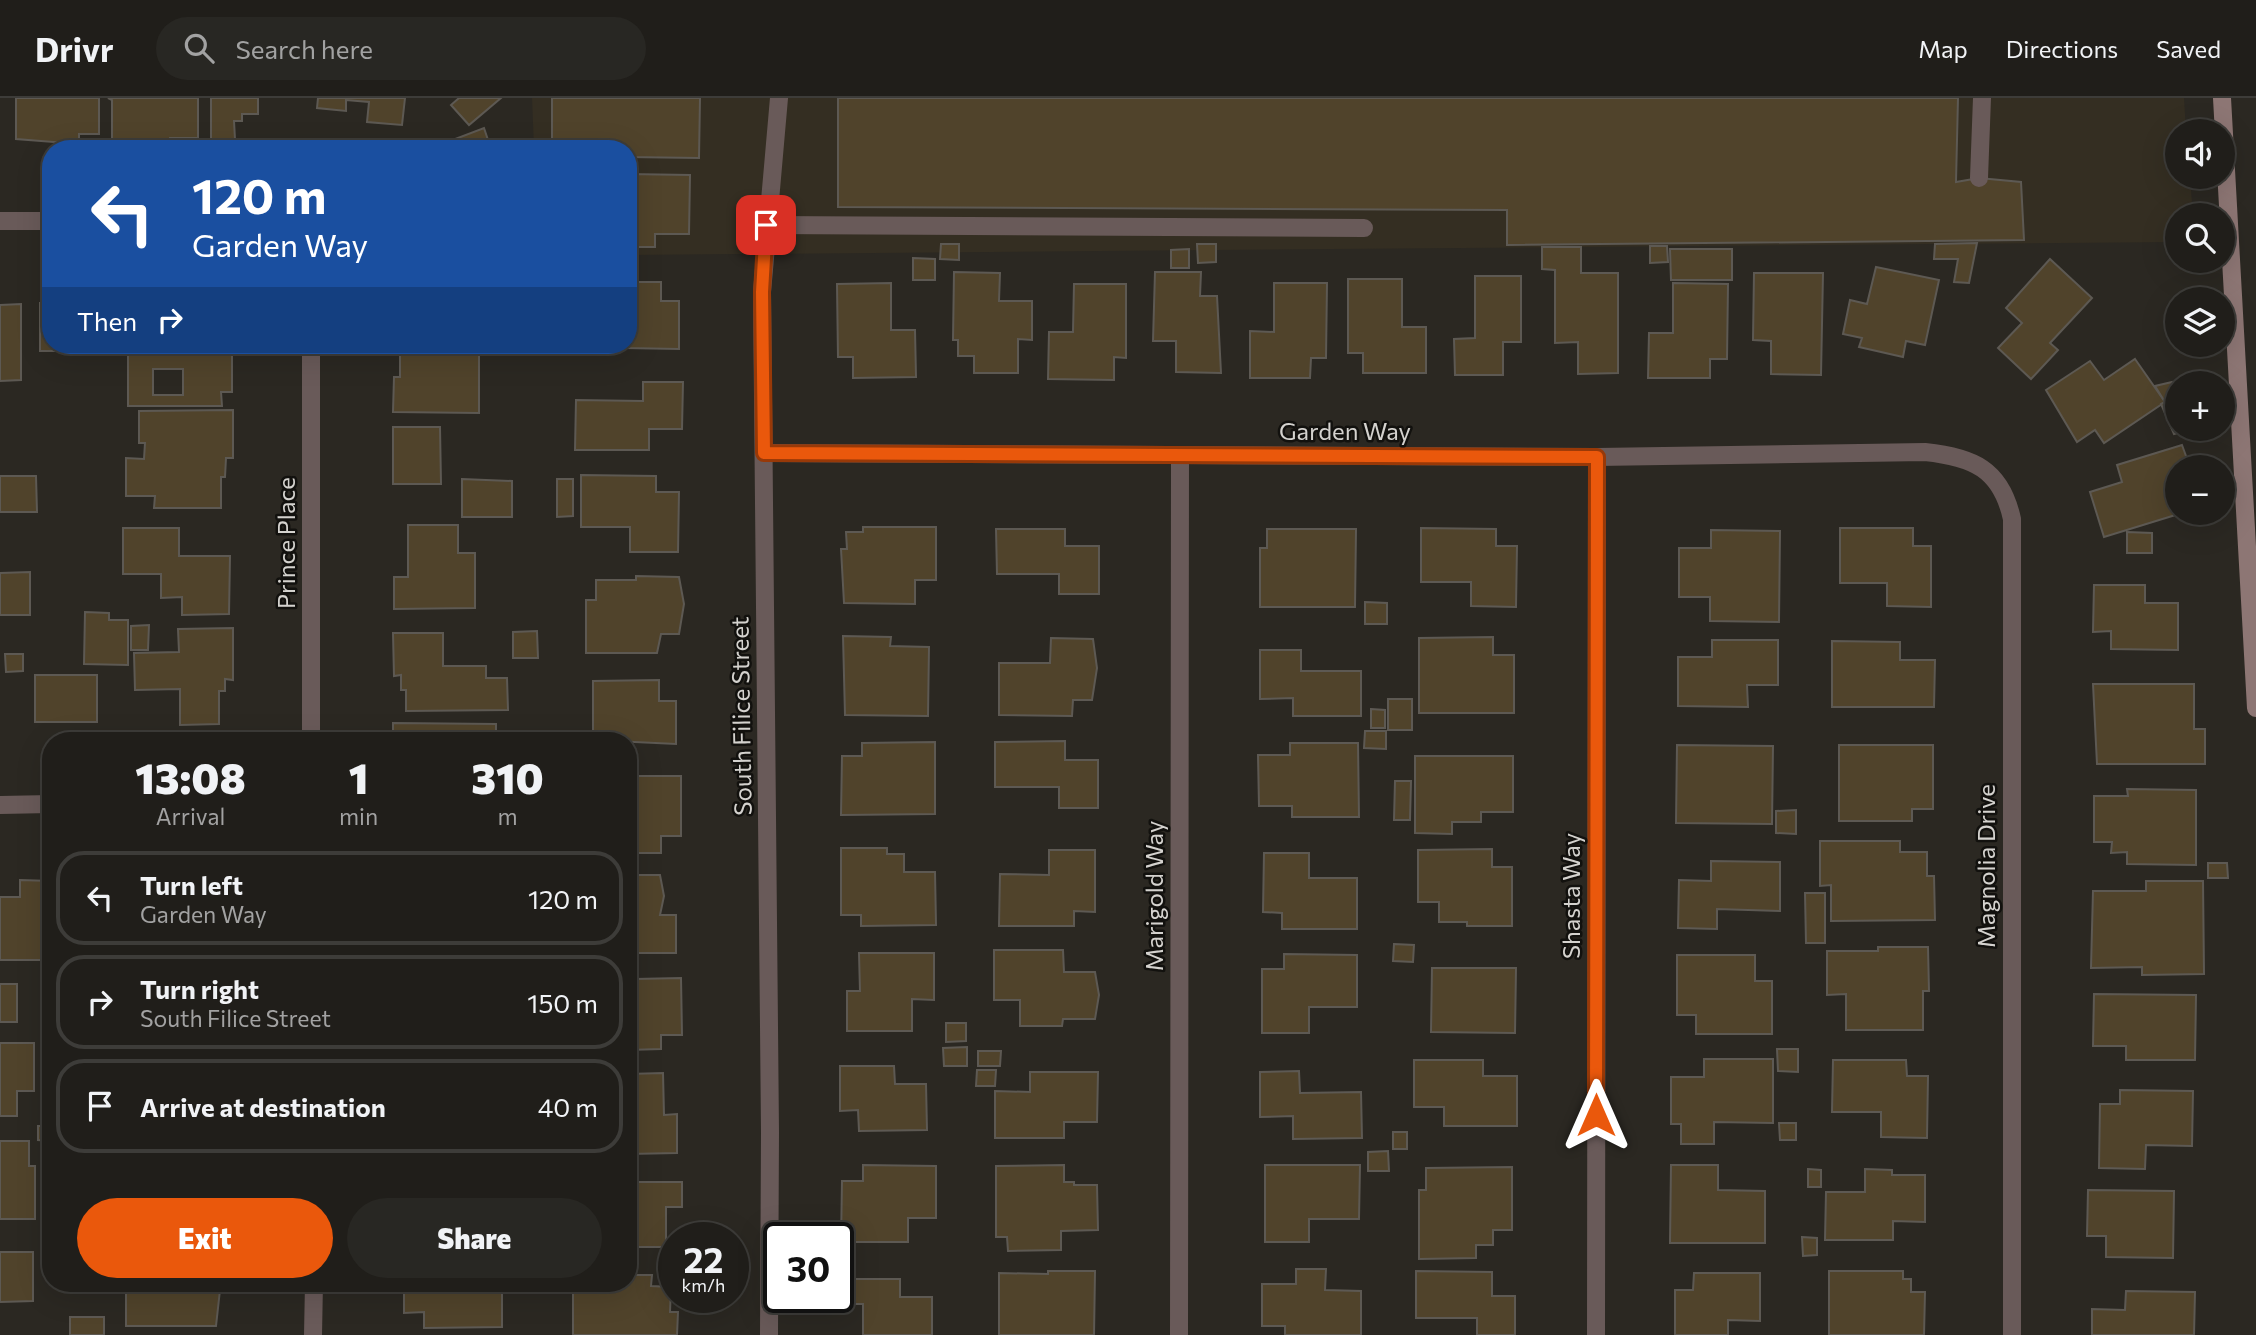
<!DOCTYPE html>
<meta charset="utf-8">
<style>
:root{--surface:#201e1a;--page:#282723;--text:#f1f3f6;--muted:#a2a2a2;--line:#3d3c39;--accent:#ea580c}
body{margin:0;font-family:Commissioner,sans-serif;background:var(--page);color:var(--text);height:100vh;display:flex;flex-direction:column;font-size:26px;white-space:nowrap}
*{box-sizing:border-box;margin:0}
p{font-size:23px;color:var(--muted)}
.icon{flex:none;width:38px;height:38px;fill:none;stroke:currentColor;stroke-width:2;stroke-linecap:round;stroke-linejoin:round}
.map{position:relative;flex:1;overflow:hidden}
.panel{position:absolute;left:42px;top:634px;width:595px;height:560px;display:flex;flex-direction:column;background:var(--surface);border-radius:28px;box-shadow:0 7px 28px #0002,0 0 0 2px var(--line)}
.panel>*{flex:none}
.banner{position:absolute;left:42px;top:42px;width:595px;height:214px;border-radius:28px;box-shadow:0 7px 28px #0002,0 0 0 2px var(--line);background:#1a4fa0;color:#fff;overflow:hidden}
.buttons{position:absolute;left:2165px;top:21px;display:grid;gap:14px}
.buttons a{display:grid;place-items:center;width:70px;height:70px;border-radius:50%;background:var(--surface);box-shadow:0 7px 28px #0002,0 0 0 2px var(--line);font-size:35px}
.speed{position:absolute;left:658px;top:1124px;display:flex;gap:14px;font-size:35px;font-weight:700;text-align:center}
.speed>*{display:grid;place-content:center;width:91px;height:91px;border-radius:50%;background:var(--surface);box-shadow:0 7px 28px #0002,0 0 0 2px var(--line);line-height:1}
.speed small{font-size:18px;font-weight:400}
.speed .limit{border:4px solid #111;border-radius:10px;background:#fff;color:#111}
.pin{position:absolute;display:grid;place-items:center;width:60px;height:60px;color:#fff;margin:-30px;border-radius:14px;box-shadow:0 4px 10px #0006}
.me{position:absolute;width:77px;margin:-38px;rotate:0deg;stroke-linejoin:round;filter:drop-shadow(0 0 5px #0008)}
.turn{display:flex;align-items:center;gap:24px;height:147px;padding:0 35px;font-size:32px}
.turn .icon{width:91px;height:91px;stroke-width:2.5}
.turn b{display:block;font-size:49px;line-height:60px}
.then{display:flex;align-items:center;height:66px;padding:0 35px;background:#0003;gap:14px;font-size:26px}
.eta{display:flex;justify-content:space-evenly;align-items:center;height:119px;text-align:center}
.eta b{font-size:42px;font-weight:800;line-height:49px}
.action{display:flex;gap:14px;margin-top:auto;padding:14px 35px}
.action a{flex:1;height:80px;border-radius:42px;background:var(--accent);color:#fff;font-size:28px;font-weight:800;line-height:80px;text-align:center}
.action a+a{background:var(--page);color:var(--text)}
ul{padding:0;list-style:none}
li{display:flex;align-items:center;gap:21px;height:94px;margin:0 14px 10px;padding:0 21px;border:4px solid var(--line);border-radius:28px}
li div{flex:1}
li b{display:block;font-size:26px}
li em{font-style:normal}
header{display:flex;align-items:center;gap:42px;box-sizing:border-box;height:98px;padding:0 35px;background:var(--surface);border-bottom:2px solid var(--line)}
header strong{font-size:33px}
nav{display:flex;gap:38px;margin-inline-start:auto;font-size:24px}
.search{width:490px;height:63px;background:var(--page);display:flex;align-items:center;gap:18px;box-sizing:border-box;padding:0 24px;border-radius:38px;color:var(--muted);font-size:26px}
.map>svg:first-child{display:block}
.built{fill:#342e22}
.building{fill:#50432b;stroke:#5d5953;stroke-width:2;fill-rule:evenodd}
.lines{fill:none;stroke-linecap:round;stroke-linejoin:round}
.service{stroke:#695a59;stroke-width:18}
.minor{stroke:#695a59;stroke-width:18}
.secondary{stroke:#8d7674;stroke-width:18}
.route-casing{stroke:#983908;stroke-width:18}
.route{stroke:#ea580c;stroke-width:12}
.labels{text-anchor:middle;stroke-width:5;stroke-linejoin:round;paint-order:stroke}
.street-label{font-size:24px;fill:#d4d2ce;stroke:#12110e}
</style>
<header>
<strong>Drivr</strong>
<div class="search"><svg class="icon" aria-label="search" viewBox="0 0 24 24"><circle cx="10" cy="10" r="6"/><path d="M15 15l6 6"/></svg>Search here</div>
<nav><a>Map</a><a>Directions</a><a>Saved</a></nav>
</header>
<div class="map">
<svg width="2256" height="1237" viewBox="0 0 2256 1237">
<rect width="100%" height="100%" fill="#2b2822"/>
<!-- built -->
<polygon class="built" points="532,0 2184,0 2186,33 2177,33 2177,79 2190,79 2193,117 2177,117 2177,144 628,157 628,51 534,51"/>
<!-- building -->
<g class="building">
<polygon points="16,0 99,0 99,36 79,36 79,42 66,42 66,45 16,41"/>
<polygon points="108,0 198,0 198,40 170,40 170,51 112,51 112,2"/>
<polygon points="211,0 258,0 258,16 242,16 242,23 234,23 235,41 211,42"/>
<polygon points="318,0 405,0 402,27 367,24 369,4 346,2 346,13 317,10"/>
<polygon points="459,0 501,0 469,27 451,7"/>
<polygon points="552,0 700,0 699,60 628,59 628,51 552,51"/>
<polygon points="838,0 1958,0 1956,84 1979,80 2021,84 2024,142 1507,147 1507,112 838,109"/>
<polygon points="484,30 491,51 429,51"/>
<polygon points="628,76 690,77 689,136 655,136 655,149 628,149"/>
<polygon points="1977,145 1969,185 1954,184 1958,161 1934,161 1935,146"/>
<polygon points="941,146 959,146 959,162 940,161"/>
<polygon points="1197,146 1216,146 1216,164 1198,165"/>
<polygon points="1650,148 1667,148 1668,164 1650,165"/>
<polygon points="1542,149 1581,149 1581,175 1618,175 1618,275 1578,276 1578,244 1555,245 1555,172 1542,171"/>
<polygon points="1189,151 1189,170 1171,170 1171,152"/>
<polygon points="1670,151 1732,151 1732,182 1671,182"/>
<polygon points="913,160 935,161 935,182 913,182"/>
<polygon points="2050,161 2092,200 2050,245 2058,252 2031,281 1998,250 2022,225 2006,210"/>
<polygon points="1876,169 1939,182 1925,247 1906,243 1903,259 1859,249 1862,240 1843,236 1850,202 1867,206"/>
<polygon points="954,174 1000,175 999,203 1032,203 1032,242 1018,241 1018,275 974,275 974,258 958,258 958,242 953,242"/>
<polygon points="1155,174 1201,174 1200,198 1217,198 1221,275 1176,274 1176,243 1153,243"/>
<polygon points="1754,175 1823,175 1821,277 1771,276 1771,243 1753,242"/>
<polygon points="1475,178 1521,178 1521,244 1503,244 1503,277 1455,277 1454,241 1475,240"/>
<polygon points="1348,181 1402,181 1402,229 1426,229 1426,275 1363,275 1363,255 1348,255"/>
<polygon points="628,184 661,184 661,203 679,203 679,251 624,250 624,247 628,247"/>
<polygon points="891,185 891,232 915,232 916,279 853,280 853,259 838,259 837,186"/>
<polygon points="1274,185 1327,185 1326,260 1311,260 1310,280 1250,280 1250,233 1274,234"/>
<polygon points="1673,185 1728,186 1727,261 1710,261 1710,280 1648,280 1649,235 1673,235"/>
<polygon points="1074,186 1126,186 1126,260 1114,259 1114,282 1048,281 1049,234 1073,234"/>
<polygon points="40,205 51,205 51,247 124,247 124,253 40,253"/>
<polygon points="21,206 21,282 0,283 0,207"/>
<path d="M128 247H232V294H221L222 308H128ZM153 271H183V297H153Z"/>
<polygon points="407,247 479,247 479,315 393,314 394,279 400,279 400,251 407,250"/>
<polygon points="2135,261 2165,304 2104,345 2095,332 2077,344 2046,292 2090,263 2104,282"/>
<polygon points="643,284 683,284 682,331 649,331 649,352 575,352 576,302 643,303"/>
<polygon points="2172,284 2173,290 2177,289 2177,331 2192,331 2174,336 2161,306 2165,304 2155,288"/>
<polygon points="233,312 233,360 226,360 225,379 221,379 221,410 154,410 155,398 126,398 126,360 144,361 145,345 139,345 139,313"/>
<polygon points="393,329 440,329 441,386 393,386"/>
<polygon points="2182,347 2190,369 2177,369 2177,415 2182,415 2104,439 2090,394 2122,384 2117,367"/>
<polygon points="581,377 656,378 656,394 679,394 678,454 630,454 630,429 581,429"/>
<polygon points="0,378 36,378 37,414 0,414"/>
<polygon points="462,381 512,383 512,419 462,419"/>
<polygon points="557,381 573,381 573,418 557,419"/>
<polygon points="408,427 458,427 458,455 475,455 475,510 394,511 394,479 408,479"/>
<polygon points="863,429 936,429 936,482 915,482 915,506 844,505 841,451 847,451 846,434 863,434"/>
<polygon points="123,430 179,430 179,458 230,458 229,516 182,517 182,499 161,500 161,476 123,476"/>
<polygon points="1421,430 1496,431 1496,448 1517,448 1516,509 1471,508 1471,484 1421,484"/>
<polygon points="1840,430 1913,430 1913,448 1931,448 1931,509 1887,508 1887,485 1840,485"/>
<polygon points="996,431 1065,431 1065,448 1099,448 1099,496 1059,496 1059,476 997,476"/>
<polygon points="1267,431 1356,431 1355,509 1260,509 1260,450 1267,450"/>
<polygon points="1711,432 1780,433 1779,524 1710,523 1710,499 1679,499 1679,450 1711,450"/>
<polygon points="2127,434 2152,435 2152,455 2127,455"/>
<polygon points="30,474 30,517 0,517 0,475"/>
<polygon points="636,478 679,479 684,506 679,536 661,536 657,555 586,555 586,502 596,502 596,482 636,482"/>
<polygon points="2094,487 2145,487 2145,505 2178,505 2178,552 2111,551 2111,533 2093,534"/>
<polygon points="1365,504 1387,505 1387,526 1365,526"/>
<polygon points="85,514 109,515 109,522 128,522 128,567 84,566"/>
<polygon points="149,527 148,552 131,552 131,528"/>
<polygon points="233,530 233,582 225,581 225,593 219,593 219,626 180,627 180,591 135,592 134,555 179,554 178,531"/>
<polygon points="537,533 538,560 513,560 513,534"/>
<polygon points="393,535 443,535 443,568 486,568 486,580 507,580 508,612 406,613 406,592 401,592 401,577 394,578"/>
<polygon points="843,538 891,539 890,548 929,549 928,618 845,617"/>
<polygon points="1493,539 1493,557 1514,557 1514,615 1419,615 1419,540"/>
<polygon points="1051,540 1093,541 1097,570 1092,602 1073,602 1072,618 999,617 999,565 1050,565"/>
<polygon points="1712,542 1778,542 1778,587 1747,587 1748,609 1678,608 1678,559 1712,559"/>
<polygon points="1832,543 1900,544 1900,562 1935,562 1934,609 1832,609"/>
<polygon points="1260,552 1301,552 1301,573 1361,573 1361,618 1293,618 1293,600 1260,601"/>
<polygon points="5,556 23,556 23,573 6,574"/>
<rect x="35" y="577" width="62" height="47"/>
<polygon points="659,582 659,603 676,603 676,646 593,642 593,583"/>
<polygon points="2093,586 2194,586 2194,631 2205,631 2205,666 2097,666"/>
<rect x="1388" y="601" width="24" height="31"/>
<polygon points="1371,611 1385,612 1385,630 1371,630"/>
<polygon points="393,625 496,626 496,642 393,642"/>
<polygon points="1365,633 1386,633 1386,651 1364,650"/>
<polygon points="1065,643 1065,662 1098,662 1098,710 1059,710 1059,689 995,689 995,644"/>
<polygon points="935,644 935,716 841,717 842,658 862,658 862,645"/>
<polygon points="1290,645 1358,645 1359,719 1292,719 1292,708 1259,708 1258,657 1290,657"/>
<polygon points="1677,647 1773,648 1772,726 1676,725"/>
<polygon points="1839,647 1933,647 1933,711 1912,711 1912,723 1839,723"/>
<polygon points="1415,658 1513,658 1513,714 1481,714 1481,724 1452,724 1452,736 1415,735"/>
<polygon points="628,678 681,678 681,738 661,738 661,755 628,755"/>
<polygon points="1395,683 1411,683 1410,722 1394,722"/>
<polygon points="2127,691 2196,692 2196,767 2127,766 2127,754 2111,755 2112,744 2094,744 2094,698 2128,698"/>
<polygon points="1796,712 1796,736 1776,735 1776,713"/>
<polygon points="1820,743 1900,743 1900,754 1927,754 1927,778 1934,778 1935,822 1831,823 1831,787 1820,788"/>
<polygon points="841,750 887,750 887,756 904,756 904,774 935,774 936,827 861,828 861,817 841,817"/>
<polygon points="1492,751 1492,769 1512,769 1512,828 1467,828 1467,824 1439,824 1439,804 1418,804 1418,752"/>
<polygon points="1049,752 1095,752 1095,814 1074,813 1074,828 999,828 1000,776 1049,777"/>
<polygon points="1264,755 1309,755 1309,780 1357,780 1357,831 1282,831 1282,815 1263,814"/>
<polygon points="1711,763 1780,764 1780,813 1717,811 1717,831 1678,830 1679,782 1711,783"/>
<polygon points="2208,765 2227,765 2228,780 2208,780"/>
<polygon points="628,777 660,777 664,798 660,817 676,817 676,855 628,855"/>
<polygon points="20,782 51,783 51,862 0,862 0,799 20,799"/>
<polygon points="2146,783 2203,783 2204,876 2142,877 2142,869 2091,870 2093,793 2146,793"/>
<polygon points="1805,795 1825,795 1825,845 1806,845"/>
<polygon points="1394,846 1414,847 1413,864 1393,863"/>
<polygon points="1878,849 1928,849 1929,893 1923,893 1923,932 1846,932 1846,896 1827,897 1827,853 1878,853"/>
<polygon points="994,852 1063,852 1064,874 1095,874 1099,897 1095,921 1063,921 1062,928 1020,928 1020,902 994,902"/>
<polygon points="859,855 934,855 934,902 912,901 912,933 847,933 847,893 860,893"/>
<polygon points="1284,856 1357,857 1357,909 1309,909 1309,935 1262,935 1262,871 1284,871"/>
<polygon points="1677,857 1755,857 1755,883 1772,883 1772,936 1696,936 1696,917 1677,917"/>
<polygon points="1432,870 1516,870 1515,935 1431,934"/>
<polygon points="681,880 682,937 661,937 661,951 628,952 628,904 635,904 635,881"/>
<rect x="0" y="886" width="17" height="38"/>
<polygon points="2094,896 2196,897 2195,962 2126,962 2126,948 2093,948"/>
<polygon points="946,925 966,925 966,943 946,944"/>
<polygon points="0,945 34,945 34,993 17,993 17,1018 0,1018"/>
<polygon points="967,949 967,968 944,968 943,950"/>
<polygon points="1777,951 1798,951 1798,974 1778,973"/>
<polygon points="978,953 1001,953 1000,968 978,968"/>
<polygon points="1704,961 1773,961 1773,1025 1714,1024 1714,1046 1681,1046 1681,1026 1671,1026 1671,979 1704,979"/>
<polygon points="1414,962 1483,962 1483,978 1517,978 1517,1028 1444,1028 1444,1009 1414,1009"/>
<polygon points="1833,962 1906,962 1907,978 1928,978 1927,1040 1881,1039 1881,1014 1832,1014"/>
<polygon points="840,968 894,968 895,986 926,986 927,1032 859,1033 858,1012 840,1013"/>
<polygon points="977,972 996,972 995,988 976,988"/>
<polygon points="1299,973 1300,995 1361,994 1362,1040 1293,1041 1293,1018 1260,1019 1260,974"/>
<polygon points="1030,974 1098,974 1097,1024 1064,1024 1064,1040 995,1040 995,993 1030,994"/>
<polygon points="663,975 664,1017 677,1016 677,1055 628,1056 628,976"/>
<polygon points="2120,992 2193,993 2192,1048 2146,1047 2145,1071 2099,1070 2100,1006 2120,1006"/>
<polygon points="1779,1025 1796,1025 1796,1042 1780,1042"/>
<polygon points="38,1028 51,1028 51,1043 38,1042"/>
<rect x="1393" y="1034" width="14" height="17"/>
<polygon points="0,1043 29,1043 29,1068 35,1068 35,1121 0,1121"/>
<polygon points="1388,1053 1389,1073 1368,1073 1368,1054"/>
<polygon points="863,1067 936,1068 936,1120 908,1120 908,1144 841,1144 842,1083 863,1083"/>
<polygon points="1064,1067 1064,1084 1074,1084 1074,1087 1097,1087 1098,1132 1061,1133 1061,1152 1008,1153 1007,1139 996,1139 996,1068"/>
<polygon points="1265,1067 1360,1067 1359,1121 1309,1121 1309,1144 1265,1144"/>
<polygon points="1671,1067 1718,1067 1718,1092 1765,1093 1765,1145 1670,1145"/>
<polygon points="1512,1069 1512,1132 1493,1132 1493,1147 1476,1147 1476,1160 1419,1161 1419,1092 1426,1092 1426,1070"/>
<polygon points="1808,1071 1821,1072 1821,1089 1808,1089"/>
<polygon points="1865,1071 1892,1072 1892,1077 1925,1077 1925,1124 1893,1123 1893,1142 1825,1142 1826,1094 1865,1094"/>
<polygon points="628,1084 682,1084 682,1109 666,1109 666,1149 628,1149"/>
<polygon points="2088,1092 2174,1093 2173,1160 2106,1159 2106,1138 2087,1138"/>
<polygon points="1802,1139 1817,1140 1817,1157 1803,1158"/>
<polygon points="0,1154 33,1154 33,1203 0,1204"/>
<polygon points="1296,1171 1326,1171 1325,1192 1361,1193 1361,1237 1285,1237 1285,1228 1262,1228 1262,1186 1296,1186"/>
<polygon points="1048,1173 1095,1173 1094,1237 999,1237 999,1175 1048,1176"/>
<polygon points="1416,1173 1492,1174 1492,1198 1515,1198 1515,1237 1477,1237 1477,1220 1416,1220"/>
<polygon points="1829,1173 1903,1173 1903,1181 1911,1181 1911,1194 1925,1194 1924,1237 1829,1237"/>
<polygon points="1694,1175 1760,1175 1760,1223 1728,1222 1728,1237 1675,1237 1675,1192 1693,1192"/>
<polygon points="628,1177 652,1177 651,1188 671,1189 670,1214 678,1214 677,1237 573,1237 573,1185 628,1185"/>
<polygon points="847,1181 900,1181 900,1199 932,1199 932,1237 863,1237 863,1206 847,1206"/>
<polygon points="126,1185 227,1185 227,1192 220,1192 216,1228 126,1228"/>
<polygon points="399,1185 502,1185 502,1229 424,1230 424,1214 404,1215 404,1191 399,1191"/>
<polygon points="2126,1193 2195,1194 2194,1237 2092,1237 2092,1211 2125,1212"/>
<rect x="70" y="1219" width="34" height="18"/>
</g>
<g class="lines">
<!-- service -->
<g class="service">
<polyline points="1979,80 1982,0"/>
<polyline points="767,127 1364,130"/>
</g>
<!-- minor -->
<g class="minor">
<polyline points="0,123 51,123"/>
<polyline points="311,247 311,642"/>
<path d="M764 355 1597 359 1925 354C1973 359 2001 371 2012 421V1237"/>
<polyline points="0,707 51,706"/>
<polyline points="313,1237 314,1185"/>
<polyline points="769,1237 770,1034 762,194 779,0"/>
<polyline points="1179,1237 1180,359"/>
<polyline points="1596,1237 1597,359"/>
</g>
<!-- secondary -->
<polyline class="secondary" points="2222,0 2256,610"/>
</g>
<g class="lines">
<!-- route casing -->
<g class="route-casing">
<polyline id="route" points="766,127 762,194 764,355 1597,359 1596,1017"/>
</g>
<!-- route -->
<use href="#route" class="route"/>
</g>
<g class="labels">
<!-- street labels -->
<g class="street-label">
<text x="1345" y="342">Garden Way</text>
<text transform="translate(287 445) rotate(-90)" y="8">Prince Place</text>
<text transform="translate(742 618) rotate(-91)" y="8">South Filice Street</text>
<text transform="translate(1987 768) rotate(-90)" y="8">Magnolia Drive</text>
<text transform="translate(1155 798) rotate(-90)" y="8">Marigold Way</text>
<text transform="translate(1572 798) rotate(-90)" y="8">Shasta Way</text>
</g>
</g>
</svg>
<div class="buttons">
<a><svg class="icon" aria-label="sound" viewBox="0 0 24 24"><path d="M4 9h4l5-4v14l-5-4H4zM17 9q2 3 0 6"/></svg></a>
<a><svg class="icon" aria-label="search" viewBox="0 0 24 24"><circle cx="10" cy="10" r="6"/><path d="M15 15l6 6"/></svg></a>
<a><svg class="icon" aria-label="layers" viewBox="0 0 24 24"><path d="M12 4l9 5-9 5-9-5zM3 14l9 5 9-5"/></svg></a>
<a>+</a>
<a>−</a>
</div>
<div class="speed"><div>22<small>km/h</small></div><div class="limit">30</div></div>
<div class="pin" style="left:766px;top:127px;background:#d93025"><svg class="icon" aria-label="arrive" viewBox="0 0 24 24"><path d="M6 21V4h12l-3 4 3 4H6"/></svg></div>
<svg class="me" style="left:1596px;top:1017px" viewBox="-20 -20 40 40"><path d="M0-17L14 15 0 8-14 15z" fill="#ea580c" stroke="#fff" stroke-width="4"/></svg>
<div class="banner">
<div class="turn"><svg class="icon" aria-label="left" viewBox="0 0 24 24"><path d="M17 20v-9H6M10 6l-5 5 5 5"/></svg><div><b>120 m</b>Garden Way</div></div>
<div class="then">Then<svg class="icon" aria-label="right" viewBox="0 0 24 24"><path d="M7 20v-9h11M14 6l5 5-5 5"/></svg></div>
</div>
<section class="panel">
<div class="eta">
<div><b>13:08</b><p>Arrival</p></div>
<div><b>1</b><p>min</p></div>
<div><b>310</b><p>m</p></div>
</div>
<ul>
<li><svg class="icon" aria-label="left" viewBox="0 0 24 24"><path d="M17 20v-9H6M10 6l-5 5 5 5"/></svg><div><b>Turn left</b><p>Garden Way</p></div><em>120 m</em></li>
<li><svg class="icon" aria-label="right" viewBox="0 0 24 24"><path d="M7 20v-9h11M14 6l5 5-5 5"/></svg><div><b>Turn right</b><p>South Filice Street</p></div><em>150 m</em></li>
<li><svg class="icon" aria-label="arrive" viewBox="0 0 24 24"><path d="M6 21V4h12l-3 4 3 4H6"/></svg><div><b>Arrive at destination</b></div><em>40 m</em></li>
</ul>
<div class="action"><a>Exit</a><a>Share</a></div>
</section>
</div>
